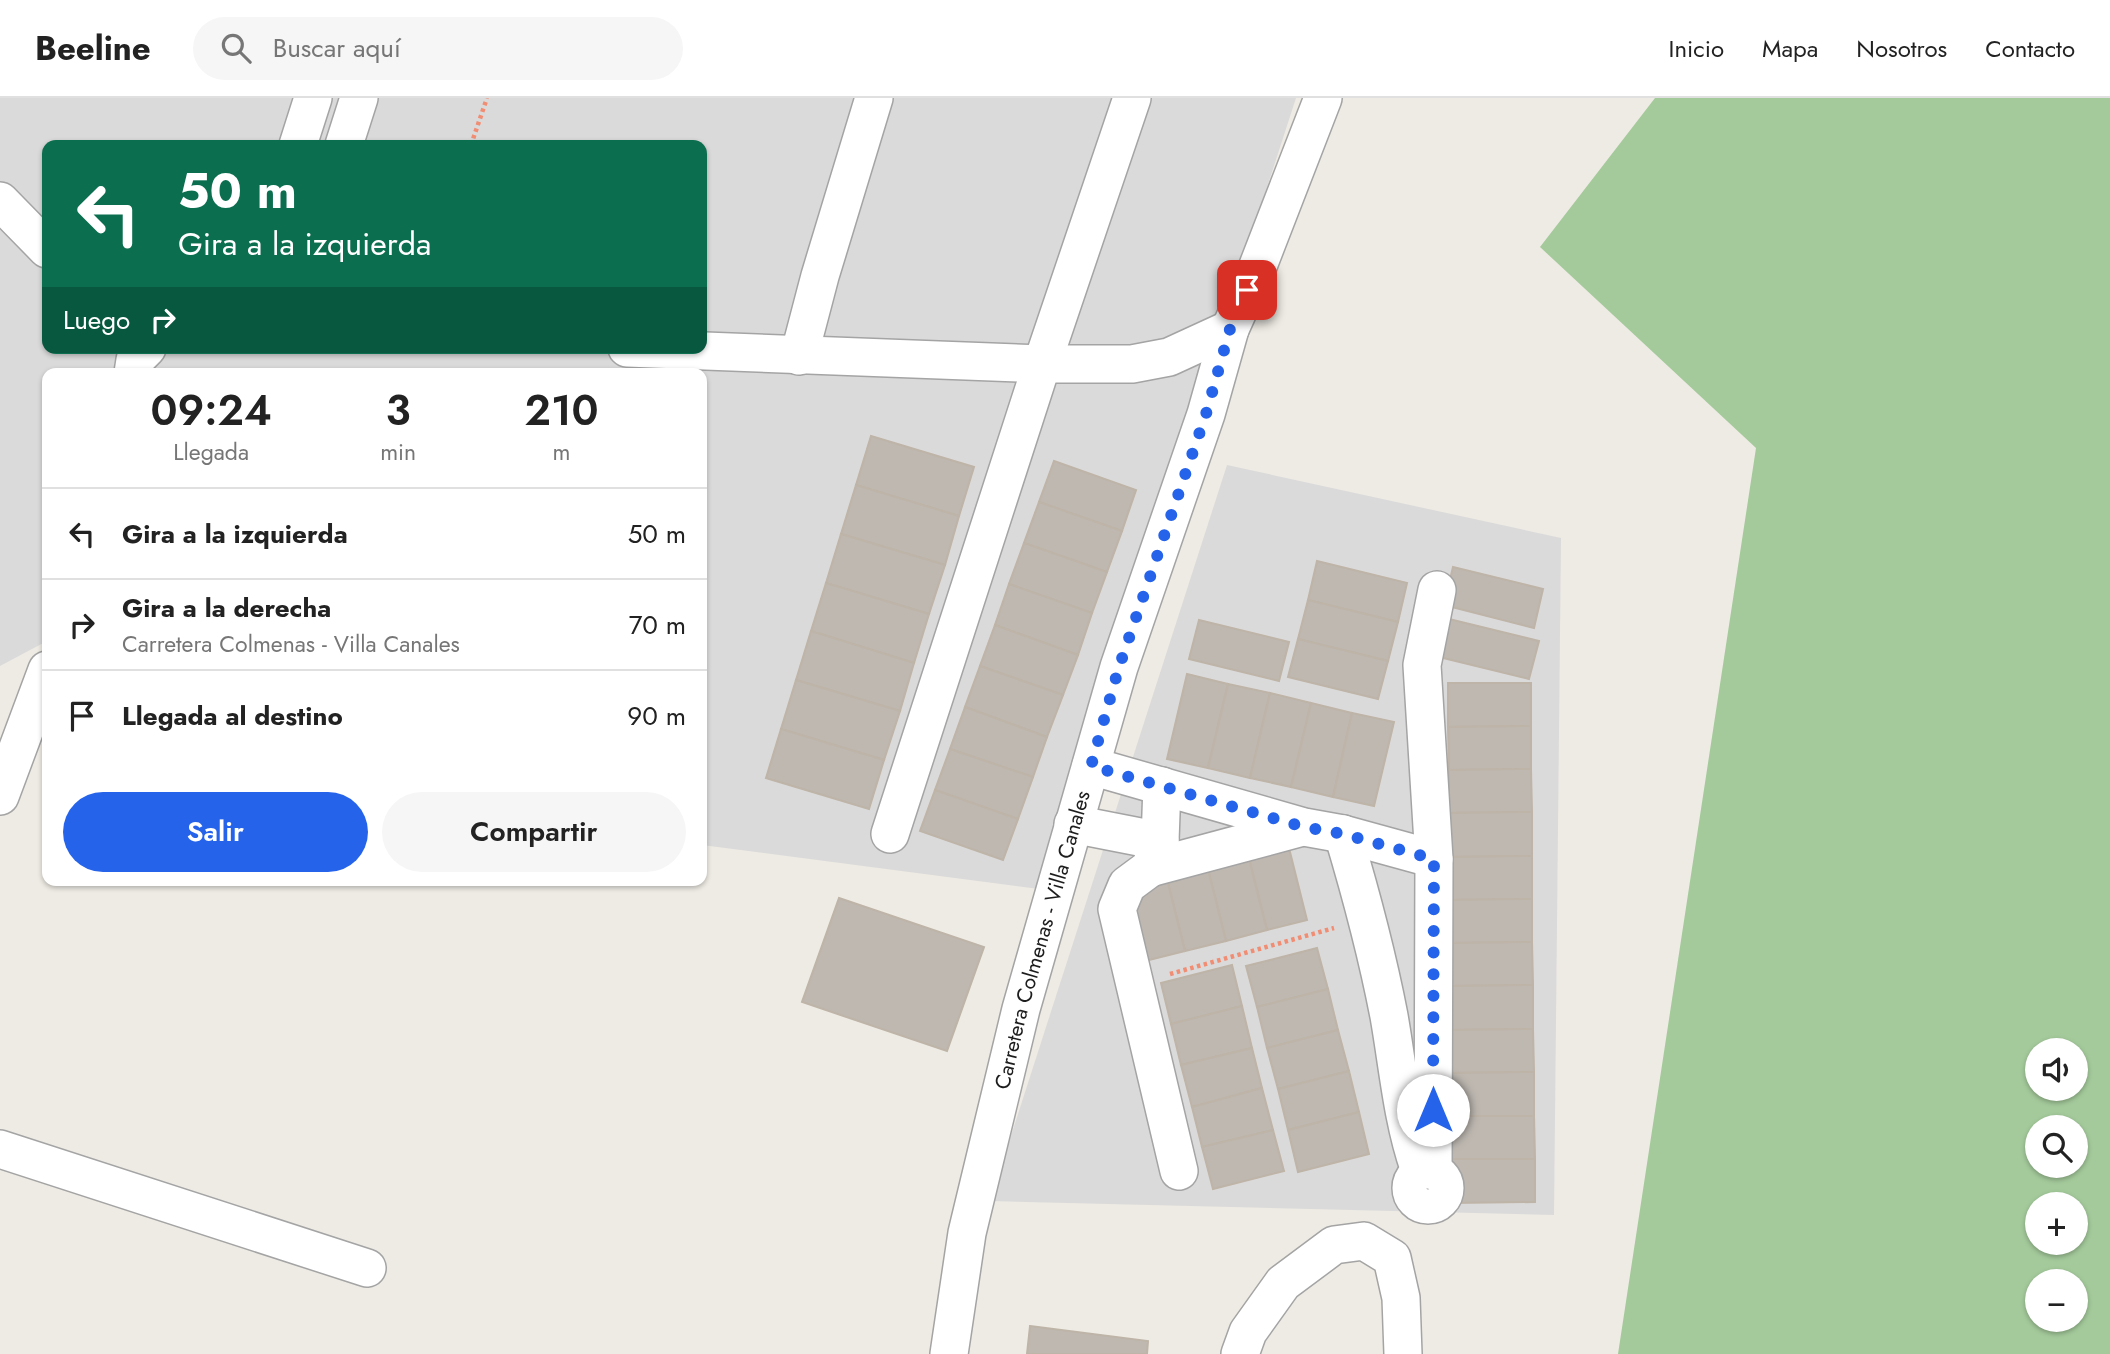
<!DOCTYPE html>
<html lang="es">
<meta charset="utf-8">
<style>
:root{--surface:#fff;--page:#f6f6f6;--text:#222;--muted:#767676;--line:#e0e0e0;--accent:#2563eb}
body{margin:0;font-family:Jost,sans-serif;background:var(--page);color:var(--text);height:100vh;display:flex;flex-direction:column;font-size:26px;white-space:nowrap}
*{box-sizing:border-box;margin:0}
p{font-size:23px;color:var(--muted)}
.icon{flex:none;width:38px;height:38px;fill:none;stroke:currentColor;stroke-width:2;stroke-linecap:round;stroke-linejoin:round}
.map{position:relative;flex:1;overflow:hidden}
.side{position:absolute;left:42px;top:270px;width:665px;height:518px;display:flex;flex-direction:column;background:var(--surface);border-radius:14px;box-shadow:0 2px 5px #0004}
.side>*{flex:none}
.hud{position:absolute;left:42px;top:42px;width:665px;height:214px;border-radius:14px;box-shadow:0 2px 5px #0004;background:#0b6e4f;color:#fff;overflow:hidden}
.buttons{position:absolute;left:2025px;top:940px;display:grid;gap:14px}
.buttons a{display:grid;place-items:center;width:63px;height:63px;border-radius:50%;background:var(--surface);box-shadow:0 2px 5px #0004;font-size:35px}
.pin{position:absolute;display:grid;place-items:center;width:60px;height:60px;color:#fff;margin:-30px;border-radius:14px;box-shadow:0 4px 10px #0006}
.me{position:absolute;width:77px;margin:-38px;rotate:0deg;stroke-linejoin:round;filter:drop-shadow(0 0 5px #0008)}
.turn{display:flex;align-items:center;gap:24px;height:147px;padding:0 21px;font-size:32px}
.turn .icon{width:91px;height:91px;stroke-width:2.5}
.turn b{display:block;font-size:49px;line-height:60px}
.then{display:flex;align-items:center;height:66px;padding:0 21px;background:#0003;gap:14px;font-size:26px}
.eta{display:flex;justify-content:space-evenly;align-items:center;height:119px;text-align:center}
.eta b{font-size:42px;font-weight:600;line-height:49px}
.cta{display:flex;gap:14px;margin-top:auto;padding:14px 21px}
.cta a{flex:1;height:80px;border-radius:42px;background:var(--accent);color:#fff;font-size:28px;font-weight:600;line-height:80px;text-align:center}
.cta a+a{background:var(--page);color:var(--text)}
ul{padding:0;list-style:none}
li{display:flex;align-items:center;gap:21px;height:91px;padding:0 21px;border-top:2px solid var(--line)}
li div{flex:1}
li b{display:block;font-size:26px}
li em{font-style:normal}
header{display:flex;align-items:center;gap:42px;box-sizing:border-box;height:98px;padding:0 35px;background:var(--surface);border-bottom:2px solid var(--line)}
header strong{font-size:33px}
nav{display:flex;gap:38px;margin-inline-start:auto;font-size:24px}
.search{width:490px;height:63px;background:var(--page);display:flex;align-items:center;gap:18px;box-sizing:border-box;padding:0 24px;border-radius:38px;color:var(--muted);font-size:26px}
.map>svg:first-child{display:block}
.residential{fill:#dbdada;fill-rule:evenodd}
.forest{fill:#a4ca9b;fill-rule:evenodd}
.building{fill:#beb8b1;stroke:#beb4a7;stroke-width:2}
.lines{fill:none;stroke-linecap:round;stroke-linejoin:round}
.minor-casing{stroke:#a4a4a4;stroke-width:40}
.path{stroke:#f08d73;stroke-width:4.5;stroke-dasharray:3.5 3.5;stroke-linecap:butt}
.minor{stroke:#fff;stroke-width:37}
.route{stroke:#2563eb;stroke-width:12;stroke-dasharray:0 21.6}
.labels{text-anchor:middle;stroke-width:5;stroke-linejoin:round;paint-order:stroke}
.street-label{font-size:21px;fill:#1d1d1d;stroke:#fff}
</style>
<header>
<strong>Beeline</strong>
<div class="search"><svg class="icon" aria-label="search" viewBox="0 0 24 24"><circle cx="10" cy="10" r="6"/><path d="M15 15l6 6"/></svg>Buscar aquí</div>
<nav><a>Inicio</a><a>Mapa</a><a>Nosotros</a><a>Contacto</a></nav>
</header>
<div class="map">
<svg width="2110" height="1256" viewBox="0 0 2110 1256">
<rect width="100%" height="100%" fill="#eeebe4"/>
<!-- residential -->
<g class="residential">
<path d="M0 0H1296L1039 791 702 747V275H47V543L0 568ZM47 47H702V250H47Z"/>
<polygon points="1227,367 1561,440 1554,1117 990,1103"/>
</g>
<!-- forest -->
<path class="forest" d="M1655 0H2110V1256H1618L1756 350 1540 149ZM2037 952H2076V990H2037ZM2037 1029H2076V1068H2037ZM2037 1106H2076V1144H2037ZM2037 1183H2076V1222H2037Z"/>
<!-- building -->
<g class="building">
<polygon points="871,338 974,369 959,418 856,387"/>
<polygon points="1054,363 1136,392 1122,433 1039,404"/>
<polygon points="856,387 959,418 945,467 841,436"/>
<polygon points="1039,404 1122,433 1107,474 1024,445"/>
<polygon points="841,436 945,467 929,516 826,485"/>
<polygon points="1024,445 1107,474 1092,515 1009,486"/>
<polygon points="1317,463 1407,485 1398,524 1308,502"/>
<polygon points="1453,469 1543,491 1534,530 1444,507"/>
<polygon points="826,485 929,516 914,565 811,533"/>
<polygon points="1009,486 1092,515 1078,557 995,527"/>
<polygon points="1308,502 1398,524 1388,563 1298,541"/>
<polygon points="1449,521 1539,543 1529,581 1439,559"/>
<polygon points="1199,522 1289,544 1279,583 1189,561"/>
<polygon points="995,527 1078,557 1063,597 980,568"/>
<polygon points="811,533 914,565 900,613 796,582"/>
<polygon points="1298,541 1388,563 1378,601 1288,579"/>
<polygon points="980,568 1063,597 1047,639 965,609"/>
<polygon points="1187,576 1228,586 1208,670 1167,661"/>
<polygon points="796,582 900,613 884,662 781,631"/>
<polygon points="1448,585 1531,585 1531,628 1448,629"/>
<polygon points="1228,586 1270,595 1250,680 1208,670"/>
<polygon points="1270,595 1311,605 1291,689 1250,680"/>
<polygon points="1311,605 1352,615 1333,699 1291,689"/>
<polygon points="965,609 1047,639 1033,679 950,651"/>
<polygon points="1352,615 1394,624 1374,708 1333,699"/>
<polygon points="1531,628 1531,671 1449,672 1448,629"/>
<polygon points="781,631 884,662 869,711 766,680"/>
<polygon points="950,651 1033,679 1018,721 935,692"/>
<polygon points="1531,671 1532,714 1449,715 1449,672"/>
<polygon points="935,692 1018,721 1003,762 920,733"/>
<polygon points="1532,714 1532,758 1450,759 1449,715"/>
<polygon points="1289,750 1307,822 1267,832 1249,761"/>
<polygon points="1532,758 1532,801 1450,802 1450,759"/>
<polygon points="1249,761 1267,832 1226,843 1208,771"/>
<polygon points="1208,771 1226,843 1185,853 1167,781"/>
<polygon points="1167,781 1185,853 1145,863 1127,791"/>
<polygon points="839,800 984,849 947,953 802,904"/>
<polygon points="1532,801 1532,844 1451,845 1450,802"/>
<polygon points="1532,844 1533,887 1451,888 1451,845"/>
<polygon points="1317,850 1328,891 1257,909 1246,868"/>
<polygon points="1232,867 1242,908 1171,926 1161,885"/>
<polygon points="1533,887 1533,931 1451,932 1451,888"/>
<polygon points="1328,891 1338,932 1267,950 1257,909"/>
<polygon points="1242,908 1252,950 1181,967 1171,926"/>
<polygon points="1533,931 1534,974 1451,975 1451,932"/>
<polygon points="1338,932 1349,973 1278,991 1267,950"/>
<polygon points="1252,950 1262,990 1192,1009 1181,967"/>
<polygon points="1349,973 1359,1014 1288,1032 1278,991"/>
<polygon points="1534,974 1534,1018 1451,1018 1451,975"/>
<polygon points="1262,990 1273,1032 1202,1049 1192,1009"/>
<polygon points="1359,1014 1369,1056 1298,1074 1288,1032"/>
<polygon points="1451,1018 1534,1018 1535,1061 1452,1061"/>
<polygon points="1273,1032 1284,1073 1213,1091 1202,1049"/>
<polygon points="1452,1061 1535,1061 1535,1104 1452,1105"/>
<polygon points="1030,1228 1148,1243 1147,1256 1027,1256"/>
</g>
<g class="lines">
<!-- minor casing -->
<g class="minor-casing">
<g id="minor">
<polyline points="298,47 313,0"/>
<polyline points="344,47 359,0"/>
<polyline points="0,103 47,151"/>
<polyline points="627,250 1042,266 1132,266 1169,259 1230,231"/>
<polyline points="799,258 820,178 874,0"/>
<polyline points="133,275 135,262 147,250"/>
<polyline points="1091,668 1304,729 1343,736 1434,761"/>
<polyline points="1162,688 1160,743 1150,770 1127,787 1117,811 1179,1073"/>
<polyline points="0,698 47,572"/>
<polyline points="1073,726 1160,743"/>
<polyline points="890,736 1042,266 1132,0"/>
<path d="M1343 736C1361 796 1377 856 1389 918 1398 969 1402 1021 1419 1070"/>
<polyline points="1150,770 1303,729"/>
<polyline points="0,1051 367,1170"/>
<polyline points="1433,1073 1434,761 1422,567 1437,492"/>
<circle cx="1428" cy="1090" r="17"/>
<path id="s1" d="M949 1256 967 1135 1021 911 1119 569 1206 316 1230 231 1256 173 1323 0"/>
<polyline points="1240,1256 1248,1234 1283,1185 1334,1147 1364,1143 1392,1160 1401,1200 1403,1256"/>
</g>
</g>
<!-- path -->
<g class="path">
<polyline points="471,47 487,0"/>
<polyline points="1170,876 1334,830"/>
</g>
<!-- minor -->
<use href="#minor" class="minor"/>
</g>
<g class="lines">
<!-- route -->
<polyline class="route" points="1247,192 1230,231 1206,316 1119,569 1091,668 1304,729 1343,736 1434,761 1433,1012"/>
</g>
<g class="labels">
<!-- street labels -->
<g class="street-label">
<text dy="7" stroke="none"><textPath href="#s1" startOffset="425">Carretera Colmenas - Villa Canales</textPath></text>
</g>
</g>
</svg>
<div class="buttons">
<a><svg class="icon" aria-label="sound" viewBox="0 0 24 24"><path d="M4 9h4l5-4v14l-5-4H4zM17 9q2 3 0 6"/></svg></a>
<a><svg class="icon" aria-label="search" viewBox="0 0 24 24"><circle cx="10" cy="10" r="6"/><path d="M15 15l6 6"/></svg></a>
<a>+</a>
<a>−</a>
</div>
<div class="pin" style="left:1247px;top:192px;background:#d93025"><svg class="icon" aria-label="arrive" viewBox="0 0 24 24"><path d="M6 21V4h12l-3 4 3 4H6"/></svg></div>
<svg class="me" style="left:1433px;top:1012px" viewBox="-20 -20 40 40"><circle r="19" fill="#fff"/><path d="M0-13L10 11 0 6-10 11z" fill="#2563eb"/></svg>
<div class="hud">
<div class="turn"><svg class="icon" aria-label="left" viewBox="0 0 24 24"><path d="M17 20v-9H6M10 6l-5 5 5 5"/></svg><div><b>50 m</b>Gira a la izquierda</div></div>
<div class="then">Luego<svg class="icon" aria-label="right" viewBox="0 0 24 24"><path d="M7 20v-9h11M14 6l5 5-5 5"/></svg></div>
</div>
<section class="side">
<div class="eta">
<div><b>09:24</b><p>Llegada</p></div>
<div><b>3</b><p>min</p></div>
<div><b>210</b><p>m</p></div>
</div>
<ul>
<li><svg class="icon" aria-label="left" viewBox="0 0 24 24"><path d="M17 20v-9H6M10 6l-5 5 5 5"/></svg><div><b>Gira a la izquierda</b></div><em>50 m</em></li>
<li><svg class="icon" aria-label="right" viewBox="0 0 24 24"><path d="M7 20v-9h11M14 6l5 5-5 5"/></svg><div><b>Gira a la derecha</b><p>Carretera Colmenas - Villa Canales</p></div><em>70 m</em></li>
<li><svg class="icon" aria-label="arrive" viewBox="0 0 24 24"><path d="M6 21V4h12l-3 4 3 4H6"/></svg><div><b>Llegada al destino</b></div><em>90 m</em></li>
</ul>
<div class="cta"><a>Salir</a><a>Compartir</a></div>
</section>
</div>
